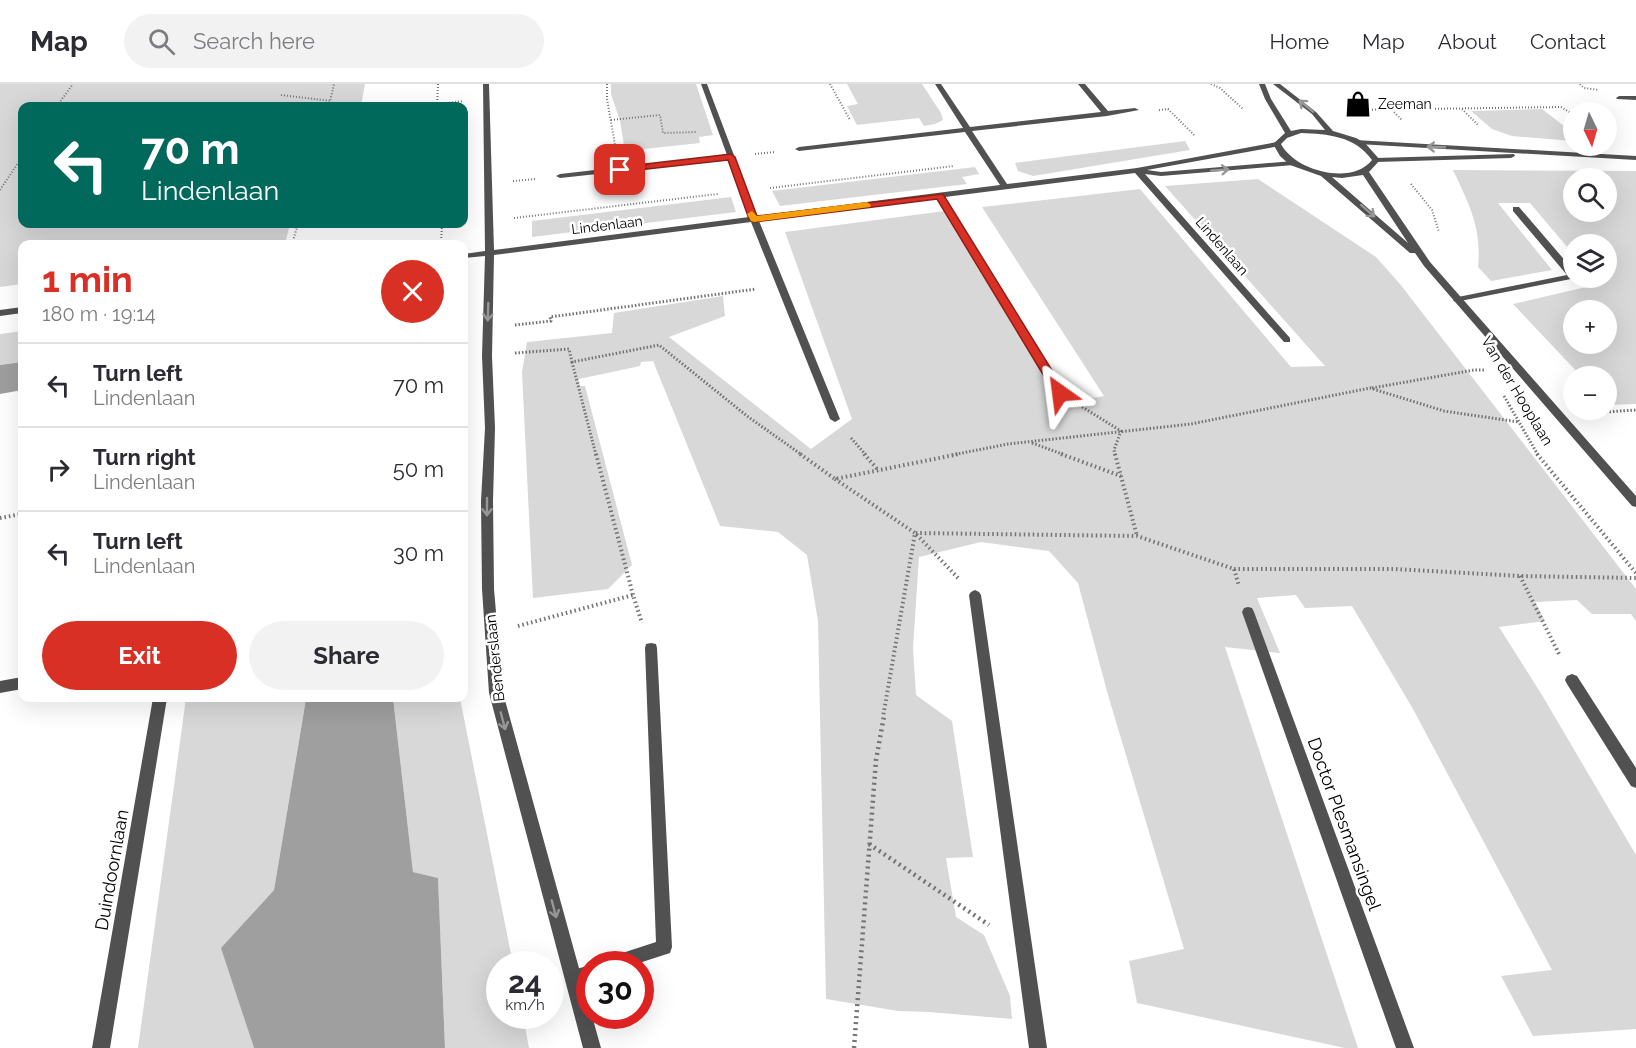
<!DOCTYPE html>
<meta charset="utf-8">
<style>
:root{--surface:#fff;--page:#f2f2f3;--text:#2b2b33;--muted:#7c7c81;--line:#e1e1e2;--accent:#d93025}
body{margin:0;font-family:Raleway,sans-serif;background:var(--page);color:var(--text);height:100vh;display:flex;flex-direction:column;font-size:22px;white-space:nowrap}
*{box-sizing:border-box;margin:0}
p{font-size:20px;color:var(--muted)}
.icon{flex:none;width:33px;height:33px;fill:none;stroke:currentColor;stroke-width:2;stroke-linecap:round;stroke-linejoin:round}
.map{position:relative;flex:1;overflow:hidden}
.details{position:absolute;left:18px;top:156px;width:450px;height:462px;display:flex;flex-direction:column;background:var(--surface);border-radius:12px;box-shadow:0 6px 24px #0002}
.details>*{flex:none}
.top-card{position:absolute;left:18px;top:18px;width:450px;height:126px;border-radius:12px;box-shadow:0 6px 24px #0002;background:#00695c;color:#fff;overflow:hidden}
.needle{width:39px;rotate:175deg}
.fabs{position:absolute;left:1563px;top:18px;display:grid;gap:12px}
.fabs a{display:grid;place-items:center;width:54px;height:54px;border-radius:50%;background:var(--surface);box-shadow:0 6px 24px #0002;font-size:30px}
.speed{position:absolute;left:486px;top:867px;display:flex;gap:12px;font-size:30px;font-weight:700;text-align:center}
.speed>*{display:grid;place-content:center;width:78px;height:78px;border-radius:50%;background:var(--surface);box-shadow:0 6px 24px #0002;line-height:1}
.speed small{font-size:15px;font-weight:400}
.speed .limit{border:9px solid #d22;background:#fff;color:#111}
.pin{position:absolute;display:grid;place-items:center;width:51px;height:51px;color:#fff;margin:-26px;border-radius:12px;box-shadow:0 3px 9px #0006}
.me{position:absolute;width:66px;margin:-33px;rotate:329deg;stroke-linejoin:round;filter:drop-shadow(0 0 4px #0008)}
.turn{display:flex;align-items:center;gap:21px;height:126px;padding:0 24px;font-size:27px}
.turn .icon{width:78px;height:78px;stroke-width:2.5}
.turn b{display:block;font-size:42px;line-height:51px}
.round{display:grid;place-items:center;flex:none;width:63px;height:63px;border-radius:32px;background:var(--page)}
.overview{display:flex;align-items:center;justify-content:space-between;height:102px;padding:0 24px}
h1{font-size:36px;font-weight:700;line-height:45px;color:var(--accent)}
.button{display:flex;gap:12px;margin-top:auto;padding:12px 24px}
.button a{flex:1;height:69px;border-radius:36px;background:var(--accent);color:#fff;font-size:24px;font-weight:700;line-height:69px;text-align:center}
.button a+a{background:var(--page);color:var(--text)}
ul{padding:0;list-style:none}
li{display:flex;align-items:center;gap:18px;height:84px;padding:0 24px;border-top:2px solid var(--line)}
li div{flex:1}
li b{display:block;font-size:22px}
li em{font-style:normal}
header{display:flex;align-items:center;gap:36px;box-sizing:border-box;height:84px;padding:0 30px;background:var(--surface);border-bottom:2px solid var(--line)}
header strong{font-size:28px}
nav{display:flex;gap:33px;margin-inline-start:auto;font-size:21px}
.search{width:420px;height:54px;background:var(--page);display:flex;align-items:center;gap:15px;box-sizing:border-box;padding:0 21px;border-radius:33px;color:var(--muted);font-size:22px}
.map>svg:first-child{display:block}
.green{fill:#d8d8d8;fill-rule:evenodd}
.water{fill:#9f9f9f}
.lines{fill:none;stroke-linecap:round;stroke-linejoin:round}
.path-far3{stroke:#737373;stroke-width:2;stroke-dasharray:1 2;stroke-linecap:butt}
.path-far2{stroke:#737373;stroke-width:3;stroke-dasharray:1.5 2;stroke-linecap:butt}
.path-far1{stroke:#737373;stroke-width:4;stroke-dasharray:1.5 3;stroke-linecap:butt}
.path{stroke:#737373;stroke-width:4.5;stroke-dasharray:2 4;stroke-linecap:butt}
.service{fill:#515151;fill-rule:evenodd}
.minor{fill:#515151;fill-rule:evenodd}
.tertiary{fill:#515151;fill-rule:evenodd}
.oneway{stroke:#979797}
.route{fill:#d93025;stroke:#8d1f18;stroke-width:1.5}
.slow{fill:#f59e0b}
.labels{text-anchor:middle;stroke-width:5;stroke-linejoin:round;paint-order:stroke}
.far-poi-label{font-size:14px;fill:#000;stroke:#fff;text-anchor:start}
.far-street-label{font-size:14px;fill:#000;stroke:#fff}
.street-label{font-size:15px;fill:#000;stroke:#fff}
.near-street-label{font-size:18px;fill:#000;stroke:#fff}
</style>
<header>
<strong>Map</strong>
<div class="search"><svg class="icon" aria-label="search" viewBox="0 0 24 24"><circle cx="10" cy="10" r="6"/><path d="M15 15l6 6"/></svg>Search here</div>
<nav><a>Home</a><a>Map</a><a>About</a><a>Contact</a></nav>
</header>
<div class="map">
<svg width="1636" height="964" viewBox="0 0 1636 964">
<rect width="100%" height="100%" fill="#fff"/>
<!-- green -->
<g class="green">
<polygon points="0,0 365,0 361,22 22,22 22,140 290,140 285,160 22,160 22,200 0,203"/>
<polygon points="611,0 696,0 713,51 699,53 700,59 625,67 620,37 611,10"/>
<polygon points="847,0 922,0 941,29 943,36 935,40 924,42 919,34 857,41 847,22 858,20"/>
<polygon points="1542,25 1573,49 1573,57 1512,52 1492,45 1471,27"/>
<polygon points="1185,57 1190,66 1033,92 1018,87 1015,79"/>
<polygon points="975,83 979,90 962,93 967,100 780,122 772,107"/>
<path d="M1453 86 1636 87V320L1607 321 1606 292H1581L1513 220 1599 200 1594 194H1606V160H1574L1573 170 1530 119H1498L1552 186 1491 197 1478 183C1482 144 1469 120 1453 86ZM1574 94H1606V128H1574ZM1574 226H1606V260H1574Z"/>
<polygon points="1258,95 1376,173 1400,200 1636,505 1636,537 1631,530 1592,530 1577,516 1535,518 1545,537 1499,543 1542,611 1636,771 1636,945 1533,952 1501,892 1552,886 1413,625 1352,522 1305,524 1296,511 1257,514 1280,569 1225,563 1358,964 1345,964 1137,919 1129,877 1184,865 1108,611 1078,499 1049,467 981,458 919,473 913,564 916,611 952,637 973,773 946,774 956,833 984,851 1010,912 1012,935 929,928 898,927 826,915 818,537 807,471 778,448 720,442 653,277 641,278 640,282 579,295 580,302 585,302 632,481 608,505 533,514 522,288 527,258 612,249 614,229 723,212 725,232 669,253 811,365 852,335 785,148 952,126 1072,318 1104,312 982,123 1140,105 1291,283 1325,282 1165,102"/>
<polygon points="731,113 736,128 532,153 532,137"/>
<polygon points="22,247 22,278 0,281 0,250"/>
<polygon points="186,614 306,615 274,806 222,864 254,964 138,964"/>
<polygon points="393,614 460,614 513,880 500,880 500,932 523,932 529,964 445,964 438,794 413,788"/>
</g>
<!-- water -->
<g class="water">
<polygon points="22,278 22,306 0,310 0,281"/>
<polygon points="305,614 393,614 413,788 438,794 445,964 254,964 221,864 274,806 306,615"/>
</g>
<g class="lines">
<!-- path-far3 -->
<g class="path-far3">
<polyline points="607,0 607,15 615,61"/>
<polyline points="830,0 850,36"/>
<polyline points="1211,0 1220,4 1243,25"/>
<polyline points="1580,0 1584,4 1599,6"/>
<polyline points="281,11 331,17"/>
<polyline points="437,20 463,17"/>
<polyline points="57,22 73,0"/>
<polyline points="329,22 334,0"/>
<polyline points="437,22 438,0"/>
<polyline points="1462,25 1478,41"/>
<polyline points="1159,26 1168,25 1195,52"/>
<polyline points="1348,26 1561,23 1574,31"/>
<polyline points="1392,26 1402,36"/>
<polyline points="611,36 660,31 663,49 696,48"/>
<polyline points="755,70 775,68"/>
<polyline points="513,97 536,95"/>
<polyline points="1411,100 1432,126 1439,148"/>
<polyline points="770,104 954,82"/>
<polyline points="0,106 22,73"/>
<polyline points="514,134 718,110"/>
<polyline points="442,143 462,141"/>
<polyline points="292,160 298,140"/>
<polyline points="441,160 442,140"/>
</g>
<!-- path-far2 -->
<g class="path-far2">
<polyline points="515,241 551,237 550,233 756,205"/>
<polyline points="515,269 569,265 572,278 659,261 747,332 802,371"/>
<polyline points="572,278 596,371"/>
<polyline points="1372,304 1474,286 1486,286"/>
<polyline points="1504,312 1538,371"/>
<polyline points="1079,321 1121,347 1114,366 1115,371"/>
<polyline points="1592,329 1636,326"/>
<polyline points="851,354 866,371"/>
<polyline points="1032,359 1065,371"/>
<polyline points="952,371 1008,360 1191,340 1370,304 1444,327 1519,338"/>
</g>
<!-- path-far1 -->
<g class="path-far1">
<polyline points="596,370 633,511"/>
<polyline points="800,370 835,395 959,370"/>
<polyline points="864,370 879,387"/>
<polyline points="1061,370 1121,392"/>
<polyline points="1115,370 1137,452"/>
<polyline points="1537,370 1636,489"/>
<polyline points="835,395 915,449 883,633"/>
<polyline points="0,434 22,430"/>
<polyline points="1234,485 1395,485 1520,492 1636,494"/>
<polyline points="1520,492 1560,572"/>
<polyline points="958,494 915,449 1137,452 1234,485 1239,502"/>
<polyline points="518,542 633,511 642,539"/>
</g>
<!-- path -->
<g class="path">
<polyline points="869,760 989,841"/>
<polyline points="854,964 876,676 884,632"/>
</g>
<!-- service -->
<g class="service">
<polygon points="651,559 656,560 657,564 672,863 670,869 636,880 605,880 607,874 656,858 645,564 646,560"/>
<polygon points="590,881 590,897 573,902 567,900 565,894 567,888"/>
</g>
<!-- minor -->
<g class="minor">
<polygon points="483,0 489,0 494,166 749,133 728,76 560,94 556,92 560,90 727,71 701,0 707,0 757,132 1000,101 965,48 799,67 795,65 799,63 963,44 935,0 941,0 970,43 1101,28 1078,0 1085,0 1108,27 1135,24 1139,26 1107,32 972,47 1007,100 1137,84 1277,58 1281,60 1280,62 1147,86 1161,88 1293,77 1297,79 1293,81 1161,92 1145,90 1290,254 1290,258 1284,258 1135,89 945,113 1065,309 1060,312 1055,309 937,114 759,137 840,335 835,338 830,335 751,138 494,171 492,272 495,344 493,417 494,505 503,609 590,924 590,932 592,932 601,964 583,964 489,609 482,505 481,417 485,344 482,272 485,172 464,174 464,170 485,167"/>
<polygon points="1619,12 1636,12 1636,16 1617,15 1616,14"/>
<polygon points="1355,56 1636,72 1636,76 1358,60 1354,58"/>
<polygon points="1514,70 1515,72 1511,74 1376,78 1372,76 1376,74"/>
<polygon points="1513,123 1519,123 1574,187 1574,194 1576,194 1455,218 1453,216 1458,213 1567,191 1513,127"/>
<polygon points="22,223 22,229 0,232 0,226"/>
<polygon points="975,506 979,508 981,511 1047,964 1029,964 969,511 971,508"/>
<polygon points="1248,523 1252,524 1254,528 1414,964 1396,964 1242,528 1244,524"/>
<polygon points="1572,590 1577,592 1636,684 1636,704 1631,702 1567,600 1565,596 1567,592"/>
<polygon points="22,593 22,605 0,609 0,597"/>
<polygon points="153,614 167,614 110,964 92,964"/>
</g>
<!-- tertiary -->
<path class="tertiary" d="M1259 0H1265L1271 15 1291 47 1301 45 1325 46 1312 30 1273 0H1280L1316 28 1333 47 1356 54 1365 59 1380 76 1369 88 1430 178 1636 412V423L1632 422 1424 182 1415 169H1410L1321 92 1290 81 1280 72 1273 60 1285 49 1265 15ZM1301 49C1328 50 1355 52 1372 76 1352 102 1295 87 1281 60L1287 54ZM1363 91 1408 159 1332 93 1342 94Z"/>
</g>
<!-- one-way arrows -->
<defs><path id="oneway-shaft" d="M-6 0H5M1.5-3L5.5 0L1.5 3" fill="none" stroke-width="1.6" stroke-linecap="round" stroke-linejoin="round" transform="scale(1.5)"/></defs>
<g class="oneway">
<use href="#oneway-shaft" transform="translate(1306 22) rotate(-141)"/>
<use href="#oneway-shaft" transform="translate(1436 63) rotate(-178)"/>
<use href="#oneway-shaft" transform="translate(1220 86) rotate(-4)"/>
<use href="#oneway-shaft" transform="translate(1368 127) rotate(41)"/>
<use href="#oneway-shaft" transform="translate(488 228) rotate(92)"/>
<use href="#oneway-shaft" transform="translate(487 423) rotate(90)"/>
<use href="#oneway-shaft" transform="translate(503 637) rotate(75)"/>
<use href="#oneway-shaft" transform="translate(554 825) rotate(75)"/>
</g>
<!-- route -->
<polygon class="route" points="731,70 735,73 757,132 943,110 1066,309 1064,312 1056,312 937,115 754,138 749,135 728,76 620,88 615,86 620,83"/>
<!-- slow -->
<polygon class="slow" points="867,118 871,121 870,123 754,138 751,137 747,130 752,127 757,132"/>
<!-- icons -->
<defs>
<g id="shop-bare" transform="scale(2.07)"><path d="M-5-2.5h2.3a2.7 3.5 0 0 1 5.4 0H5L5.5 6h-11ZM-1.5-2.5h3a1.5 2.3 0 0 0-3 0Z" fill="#000" stroke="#fff" stroke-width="2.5" paint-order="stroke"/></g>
</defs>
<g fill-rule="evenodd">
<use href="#shop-bare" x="1358" y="20"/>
</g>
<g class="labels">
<!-- far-poi labels -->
<g class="far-poi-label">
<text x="1378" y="25">Zeeman</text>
</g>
<!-- far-street labels -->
<g class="far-street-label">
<text transform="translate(607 141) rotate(-7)" y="5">Lindenlaan</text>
<text transform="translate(1222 162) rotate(49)" y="5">Lindenlaan</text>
</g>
<!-- street labels -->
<g class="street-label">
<text transform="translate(1517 307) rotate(59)" y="5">Van der Hooplaan</text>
<text transform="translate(495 574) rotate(-96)" y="5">Benderslaan</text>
</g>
<!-- near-street labels -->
<g class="near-street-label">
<text transform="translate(1344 740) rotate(70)" y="6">Doctor Plesmansingel</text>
<text transform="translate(112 786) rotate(-80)" y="6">Duindoornlaan</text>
</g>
</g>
</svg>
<div class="fabs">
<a><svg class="needle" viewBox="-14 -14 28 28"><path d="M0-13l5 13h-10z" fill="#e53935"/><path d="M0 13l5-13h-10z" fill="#7c7c81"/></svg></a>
<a><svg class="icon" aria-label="search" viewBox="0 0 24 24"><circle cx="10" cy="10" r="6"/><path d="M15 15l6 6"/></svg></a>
<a><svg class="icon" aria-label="layers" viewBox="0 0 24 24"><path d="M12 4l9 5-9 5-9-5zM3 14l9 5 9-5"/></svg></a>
<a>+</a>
<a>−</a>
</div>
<div class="speed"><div>24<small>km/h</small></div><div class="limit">30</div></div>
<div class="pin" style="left:620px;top:86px;background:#d93025"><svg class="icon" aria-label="arrive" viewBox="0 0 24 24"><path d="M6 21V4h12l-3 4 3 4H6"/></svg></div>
<svg class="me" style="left:1060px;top:309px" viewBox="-20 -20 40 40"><path d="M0-17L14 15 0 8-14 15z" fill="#d93025" stroke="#fff" stroke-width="4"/></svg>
<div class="top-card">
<div class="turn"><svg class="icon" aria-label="left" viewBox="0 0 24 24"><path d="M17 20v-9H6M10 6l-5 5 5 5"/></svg><div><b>70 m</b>Lindenlaan</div></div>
</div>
<section class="details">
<div class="overview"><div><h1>1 min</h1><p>180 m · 19:14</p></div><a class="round" style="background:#d93025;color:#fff"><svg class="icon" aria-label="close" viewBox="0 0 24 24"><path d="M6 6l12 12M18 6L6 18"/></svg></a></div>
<ul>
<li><svg class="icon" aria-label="left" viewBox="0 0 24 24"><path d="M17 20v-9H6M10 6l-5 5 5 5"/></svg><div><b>Turn left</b><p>Lindenlaan</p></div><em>70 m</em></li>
<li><svg class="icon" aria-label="right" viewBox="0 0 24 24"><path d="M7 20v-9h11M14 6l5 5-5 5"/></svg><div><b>Turn right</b><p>Lindenlaan</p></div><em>50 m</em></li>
<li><svg class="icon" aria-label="left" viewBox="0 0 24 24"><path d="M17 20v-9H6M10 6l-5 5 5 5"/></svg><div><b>Turn left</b><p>Lindenlaan</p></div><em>30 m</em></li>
</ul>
<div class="button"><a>Exit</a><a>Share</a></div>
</section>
</div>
